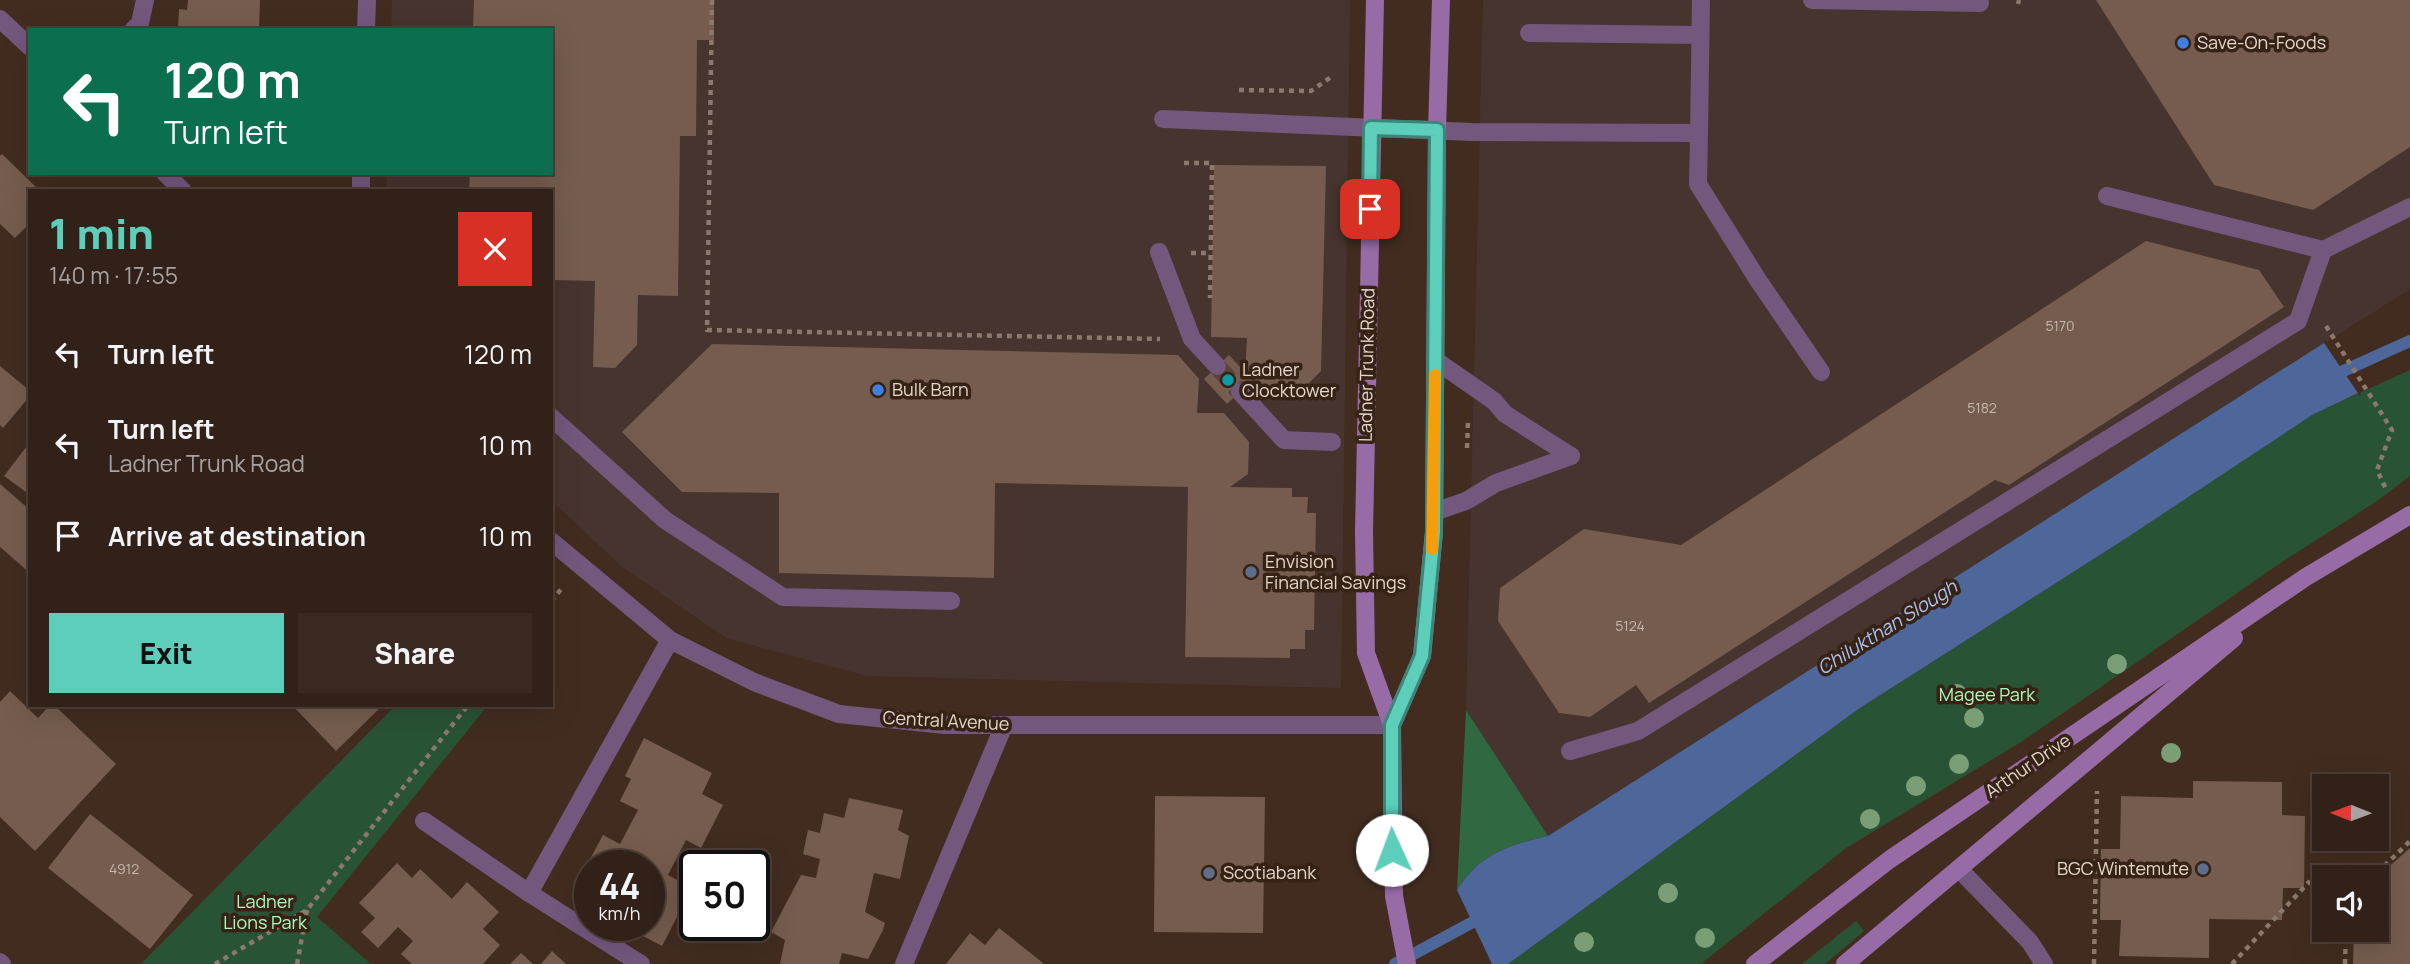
<!DOCTYPE html>
<meta charset="utf-8">
<style>
:root{--surface:#322118;--page:#3a2921;--text:#f1f3f6;--muted:#a8a3a2;--line:#4d3e37;--accent:#5cceba}
body{margin:0;font-family:Manrope,sans-serif;background:var(--page);color:var(--text);height:100vh;display:flex;flex-direction:column;font-size:26px;white-space:nowrap}
*{box-sizing:border-box;margin:0}
p{font-size:23px;color:var(--muted)}
.icon{flex:none;width:38px;height:38px;fill:none;stroke:currentColor;stroke-width:2;stroke-linecap:round;stroke-linejoin:round}
.map{position:relative;flex:1;overflow:hidden}
.panel{position:absolute;left:28px;top:189px;width:525px;height:518px;display:flex;flex-direction:column;background:var(--surface);border-radius:0px;box-shadow:0 7px 28px #0002,0 0 0 2px var(--line)}
.panel>*{flex:none}
.banner{position:absolute;left:28px;top:28px;width:525px;height:147px;border-radius:0px;box-shadow:0 7px 28px #0002,0 0 0 2px var(--line);background:#0b6e4f;color:#fff;overflow:hidden}
.needle{width:46px;rotate:271deg}
.tools{position:absolute;left:2312px;top:774px;display:grid;gap:14px}
.tools a{display:grid;place-items:center;width:77px;height:77px;border-radius:0px;background:var(--surface);box-shadow:0 7px 28px #0002,0 0 0 2px var(--line);font-size:35px}
.speed{position:absolute;left:574px;top:850px;display:flex;gap:14px;font-size:35px;font-weight:700;text-align:center}
.speed>*{display:grid;place-content:center;width:91px;height:91px;border-radius:50%;background:var(--surface);box-shadow:0 7px 28px #0002,0 0 0 2px var(--line);line-height:1}
.speed small{font-size:18px;font-weight:400}
.speed .limit{border:4px solid #111;border-radius:10px;background:#fff;color:#111}
.pin{position:absolute;display:grid;place-items:center;width:60px;height:60px;color:#fff;margin:-30px;border-radius:14px;box-shadow:0 4px 10px #0006}
.me{position:absolute;width:77px;margin:-38px;rotate:358deg;stroke-linejoin:round;filter:drop-shadow(0 0 5px #0008)}
.turn{display:flex;align-items:center;gap:24px;height:147px;padding:0 21px;font-size:32px}
.turn .icon{width:91px;height:91px;stroke-width:2.5}
.turn b{display:block;font-size:49px;line-height:60px}
.round{display:grid;place-items:center;flex:none;width:74px;height:74px;border-radius:0px;background:var(--page)}
.summary{display:flex;align-items:center;justify-content:space-between;height:119px;padding:0 21px}
h1{font-size:42px;font-weight:800;line-height:52px;color:var(--accent)}
.button{display:flex;gap:14px;margin-top:auto;padding:14px 21px}
.button a{flex:1;height:80px;border-radius:0px;background:var(--accent);color:#111;font-size:28px;font-weight:800;line-height:80px;text-align:center}
.button a+a{background:var(--page);color:var(--text)}
ul{padding:0;list-style:none}
li{display:flex;align-items:center;gap:21px;height:91px;padding:0 21px}
li div{flex:1}
li b{display:block;font-size:26px}
li em{font-style:normal}
.map>svg:first-child{display:block}
.commercial{fill:#47342e}
.green{fill:#295335}
.forest{fill:#306941}
.water{fill:#4d679b}
.pier{fill:#422c20}
.lines{fill:none;stroke-linecap:round;stroke-linejoin:round}
.stream{stroke:#4d679b;stroke-width:12}
.building{fill:#755c4e}
.street-tunnel{stroke:#5a453a;stroke-width:18;stroke-dasharray:18 9;stroke-linecap:butt}
.path{stroke:#8b796e;stroke-width:4.5;stroke-dasharray:5 5;stroke-linecap:butt}
.lane{stroke:#73577d;stroke-width:18}
.street{stroke:#73577d;stroke-width:18}
.secondary{stroke:#976ba6;stroke-width:18}
.tree{fill:#7a9e76}
.route-casing{stroke:#3c8679;stroke-width:18}
.route{stroke:#5cceba;stroke-width:12}
.slow{stroke:#f59e0b;stroke-width:12}
.shop-dot{fill:#3f7fe0;stroke:#372216;stroke-width:2.5}
.culture-dot{fill:#0f9aa8;stroke:#372216;stroke-width:2.5}
.service-dot{fill:#5c6f8a;stroke:#372216;stroke-width:2.5}
.labels{text-anchor:middle;stroke-width:7;stroke-linejoin:round;paint-order:stroke}
.number-label{font-size:14px;fill:#c8b7ad}
.poi-label{font-size:18px;fill:#e4d5cd;stroke:#372216;text-anchor:start}
.street-label{font-size:18px;fill:#e4d5cd;stroke:#372216}
.park-label{font-size:18px;fill:#a7fbbc;stroke:#372216}
.water-label{font-size:19px;font-style:italic;fill:#aac2f1;stroke:#372216}
</style>
<div class="map">
<svg width="2410" height="964" viewBox="0 0 2410 964">
<rect width="100%" height="100%" fill="#422c20"/>
<!-- commercial -->
<g class="commercial">
<polygon points="392,0 1350,0 1341,688 867,676 726,638 621,566 551,500 551,191 387,191 387,173 551,173 551,30 391,30"/>
<polygon points="1483,0 2410,0 2410,289 1548,836 1466,710"/>
</g>
<!-- green -->
<g class="green">
<polygon points="2410,370 2410,476 2377,501 2282,562 2021,742 1846,848 1701,964 1508,964 1860,708 2125,539 2313,414"/>
<polygon points="396,705 488,705 317,917 371,964 141,964"/>
<polygon points="1856,921 1864,931 1825,964 1802,964"/>
</g>
<!-- forest -->
<path class="forest" d="M1466 710 1548 836C1508 845 1480 854 1457 890Z"/>
<!-- water -->
<path class="water" d="M2324 343 2358 393 2312 415 2125 539 1860 708 1508 964H1492L1457 890C1480 854 1508 845 1548 836Z"/>
<!-- pier -->
<polygon class="pier" points="2323,339 2327,341 2361,391 2360,396"/>
<g class="lines">
<!-- stream -->
<g class="stream">
<polyline points="2330,377 2410,341"/>
<polyline points="1395,964 1486,915"/>
</g>
</g>
<!-- building -->
<g class="building">
<polygon points="188,0 260,0 259,30 178,30 179,9 187,10"/>
<polygon points="474,0 714,0 714,40 697,40 696,136 680,136 678,296 638,295 637,345 615,368 593,367 595,281 551,280 551,191 469,191 470,173 551,173 551,30 473,30"/>
<polygon points="2096,0 2410,0 2410,147 2313,210 2214,185"/>
<polygon points="2,154 40,191 30,191 30,223 15,238 0,224 0,156"/>
<polygon points="1214,165 1326,166 1321,371 1298,394 1268,393 1245,371 1247,338 1211,337"/>
<polygon points="2146,241 2259,270 2284,307 2009,485 1995,480 1649,703 1636,685 1590,717 1559,713 1498,621 1500,588 1584,529 1681,545"/>
<polygon points="712,344 1178,355 1199,379 1197,413 1224,413 1249,442 1248,474 1230,487 1292,488 1292,497 1308,497 1307,513 1316,513 1314,630 1305,630 1305,649 1290,649 1290,658 1185,657 1188,487 995,483 994,578 779,573 779,493 682,492 622,432"/>
<polygon points="1229,355 1252,380 1227,404 1204,379"/>
<polygon points="0,366 30,391 30,396 3,428 0,425"/>
<polygon points="30,442 30,495 4,476"/>
<polygon points="0,484 30,510 30,573 0,547"/>
<polygon points="10,691 38,718 50,705 54,705 116,764 35,851 0,817 0,702"/>
<polygon points="292,705 383,705 336,751"/>
<polygon points="644,738 712,773 702,794 723,805 701,848 686,840 668,875 692,888 662,946 624,926 649,926 649,866 590,866 590,878 582,874 603,835 620,844 638,810 620,801 631,779 625,776"/>
<polygon points="2193,781 2282,782 2282,815 2305,816 2304,888 2283,888 2282,920 2209,919 2209,958 2119,956 2121,920 2100,920 2101,849 2120,849 2121,796 2193,798"/>
<polygon points="1155,796 1265,797 1263,933 1154,932"/>
<polygon points="849,798 903,810 898,830 909,836 900,879 874,873 865,912 885,923 883,930 868,959 842,953 839,964 780,964 785,940 771,932 801,875 816,878 820,859 803,854 808,830 820,833 824,813 844,818"/>
<polygon points="90,814 193,895 150,949 48,868"/>
<polygon points="2410,848 2410,964 2353,964 2354,929 2376,929 2376,878"/>
<polygon points="397,863 412,878 420,869 452,899 467,882 499,912 483,929 500,945 483,964 412,964 401,954 413,941 398,927 378,948 361,932 375,918 359,903"/>
<polygon points="999,928 1043,963 1042,964 946,964 970,933 985,945"/>
<polygon points="552,951 566,964 541,964"/>
<polygon points="521,953 533,964 510,964"/>
</g>
<g class="lines">
<!-- street-tunnel -->
<polyline class="street-tunnel" points="1217,366 1240,392"/>
<!-- path -->
<g class="path">
<polyline points="712,0 707,330 1160,339"/>
<polyline points="2018,4 2019,0"/>
<polyline points="1239,90 1311,91 1331,77"/>
<polyline points="1184,163 1212,163 1210,298"/>
<polyline points="1191,253 1210,253"/>
<polyline points="2326,326 2392,430 2377,470 2386,489"/>
<polyline points="1467,448 1468,421"/>
<polyline points="551,601 564,586"/>
<polyline points="2368,877 2377,873 2410,841"/>
<polyline points="215,964 307,910 468,705"/>
<polyline points="297,964 307,910"/>
<polyline points="2094,964 2097,791"/>
<polyline points="2232,964 2310,881"/>
<polyline points="2345,964 2346,929"/>
</g>
<!-- lane -->
<g class="lane">
<polyline points="1812,0 1980,3"/>
<polyline points="133,30 140,23 145,0"/>
<polyline points="366,30 367,0"/>
<polyline points="1529,33 1700,35"/>
<polyline points="1163,119 1472,132 1699,133 1698,184 1758,280 1821,372"/>
<polyline points="1699,133 1701,0"/>
<polyline points="361,191 361,173"/>
<polyline points="2107,196 2323,250 2410,207"/>
<polyline points="1435,360 1494,401 1505,414 1571,456"/>
<polyline points="551,417 665,520 783,597 951,601"/>
<polyline points="1434,512 1466,501 1496,483 1571,456"/>
<polyline points="1570,751 1638,731 2298,321 2323,250"/>
<polyline points="424,821 529,893 641,964"/>
<polyline points="1959,869 2030,942 2044,964"/>
<polyline points="529,893 670,640"/>
<polyline points="904,964 1004,725"/>
</g>
<!-- street -->
<g class="street">
<polyline points="0,19 30,47"/>
<polyline points="165,173 183,191"/>
<polyline points="1159,252 1192,339 1217,366"/>
<polyline points="1240,392 1284,440 1332,442"/>
<polyline points="551,541 670,640 754,682 839,714 945,725 1392,725"/>
<polyline points="0,962 2,964"/>
</g>
<!-- secondary -->
<g class="secondary">
<polyline points="1375,0 1364,532 1366,653 1392,725 1394,896 1407,964"/>
<polyline points="1392,725 1422,656 1434,532 1437,130 1441,0"/>
<polyline points="1755,964 1889,860 2306,577 2410,515"/>
<polyline points="1845,964 2234,638"/>
</g>
</g>
<!-- trees -->
<g class="tree">
<circle cx="2117" cy="664" r="10"/>
<circle cx="1957" cy="694" r="10"/>
<circle cx="1974" cy="718" r="10"/>
<circle cx="2171" cy="753" r="10"/>
<circle cx="1959" cy="764" r="10"/>
<circle cx="1916" cy="786" r="10"/>
<circle cx="1870" cy="819" r="10"/>
<circle cx="1668" cy="893" r="10"/>
<circle cx="1705" cy="938" r="10"/>
<circle cx="1584" cy="942" r="10"/>
</g>
<g class="lines">
<!-- route casing -->
<g class="route-casing">
<polyline id="route" points="1370,209 1371,128 1437,130 1434,532 1422,656 1392,725 1392,850"/>
</g>
<!-- route -->
<use href="#route" class="route"/>
<!-- slow -->
<polyline class="slow" points="1432,549 1435,375"/>
</g>
<!-- markers -->
<g class="shop-dot">
<circle cx="2183" cy="43" r="7"/>
<circle cx="878" cy="390" r="7"/>
</g>
<circle class="culture-dot" cx="1228" cy="380" r="7"/>
<g class="service-dot">
<circle cx="1251" cy="572" r="7"/>
<circle cx="2203" cy="869" r="7"/>
<circle cx="1209" cy="873" r="7"/>
</g>
<g class="labels">
<!-- number labels -->
<g class="number-label">
<text x="2060" y="331">5170</text>
<text x="1982" y="413">5182</text>
<text x="1630" y="631">5124</text>
<text x="124" y="874">4912</text>
</g>
<!-- poi labels -->
<g class="poi-label">
<text x="2197" y="49">Save-On-Foods</text>
<text x="1242" y="376">Ladner<tspan x="1242" dy="21">Clocktower</tspan></text>
<text x="892" y="396">Bulk Barn</text>
<text x="1265" y="568">Envision<tspan x="1265" dy="21">Financial Savings</tspan></text>
<text x="2189" y="875" text-anchor="end">BGC Wintemute</text>
<text x="1223" y="879">Scotiabank</text>
</g>
<!-- street labels -->
<g class="street-label">
<text transform="translate(1367 365) rotate(-89)" y="6">Ladner Trunk Road</text>
<text transform="translate(946 721) rotate(3)" y="6">Central Avenue</text>
<text transform="translate(2028 766) rotate(-34)" y="6">Arthur Drive</text>
</g>
<!-- park labels -->
<g class="park-label">
<text x="1987" y="701">Magee Park</text>
<text x="265" y="908">Ladner<tspan x="265" dy="21">Lions Park</tspan></text>
</g>
<!-- water labels -->
<g class="water-label">
<text transform="translate(1887 627) rotate(-32)" y="7">Chilukthan Slough</text>
</g>
</g>
</svg>
<div class="tools">
<a><svg class="needle" viewBox="-14 -14 28 28"><path d="M0-13l5 13h-10z" fill="#e53935"/><path d="M0 13l5-13h-10z" fill="#a8a3a2"/></svg></a>
<a><svg class="icon" aria-label="sound" viewBox="0 0 24 24"><path d="M4 9h4l5-4v14l-5-4H4zM17 9q2 3 0 6"/></svg></a>
</div>
<div class="speed"><div>44<small>km/h</small></div><div class="limit">50</div></div>
<div class="pin" style="left:1370px;top:209px;background:#d93025"><svg class="icon" aria-label="arrive" viewBox="0 0 24 24"><path d="M6 21V4h12l-3 4 3 4H6"/></svg></div>
<svg class="me" style="left:1392px;top:850px" viewBox="-20 -20 40 40"><circle r="19" fill="#fff"/><path d="M0-13L10 11 0 6-10 11z" fill="#5cceba"/></svg>
<div class="banner">
<div class="turn"><svg class="icon" aria-label="left" viewBox="0 0 24 24"><path d="M17 20v-9H6M10 6l-5 5 5 5"/></svg><div><b>120 m</b>Turn left</div></div>
</div>
<section class="panel">
<div class="summary"><div><h1>1 min</h1><p>140 m · 17:55</p></div><a class="round" style="background:#d93025;color:#fff"><svg class="icon" aria-label="close" viewBox="0 0 24 24"><path d="M6 6l12 12M18 6L6 18"/></svg></a></div>
<ul>
<li><svg class="icon" aria-label="left" viewBox="0 0 24 24"><path d="M17 20v-9H6M10 6l-5 5 5 5"/></svg><div><b>Turn left</b></div><em>120 m</em></li>
<li><svg class="icon" aria-label="left" viewBox="0 0 24 24"><path d="M17 20v-9H6M10 6l-5 5 5 5"/></svg><div><b>Turn left</b><p>Ladner Trunk Road</p></div><em>10 m</em></li>
<li><svg class="icon" aria-label="arrive" viewBox="0 0 24 24"><path d="M6 21V4h12l-3 4 3 4H6"/></svg><div><b>Arrive at destination</b></div><em>10 m</em></li>
</ul>
<div class="button"><a>Exit</a><a>Share</a></div>
</section>
</div>
